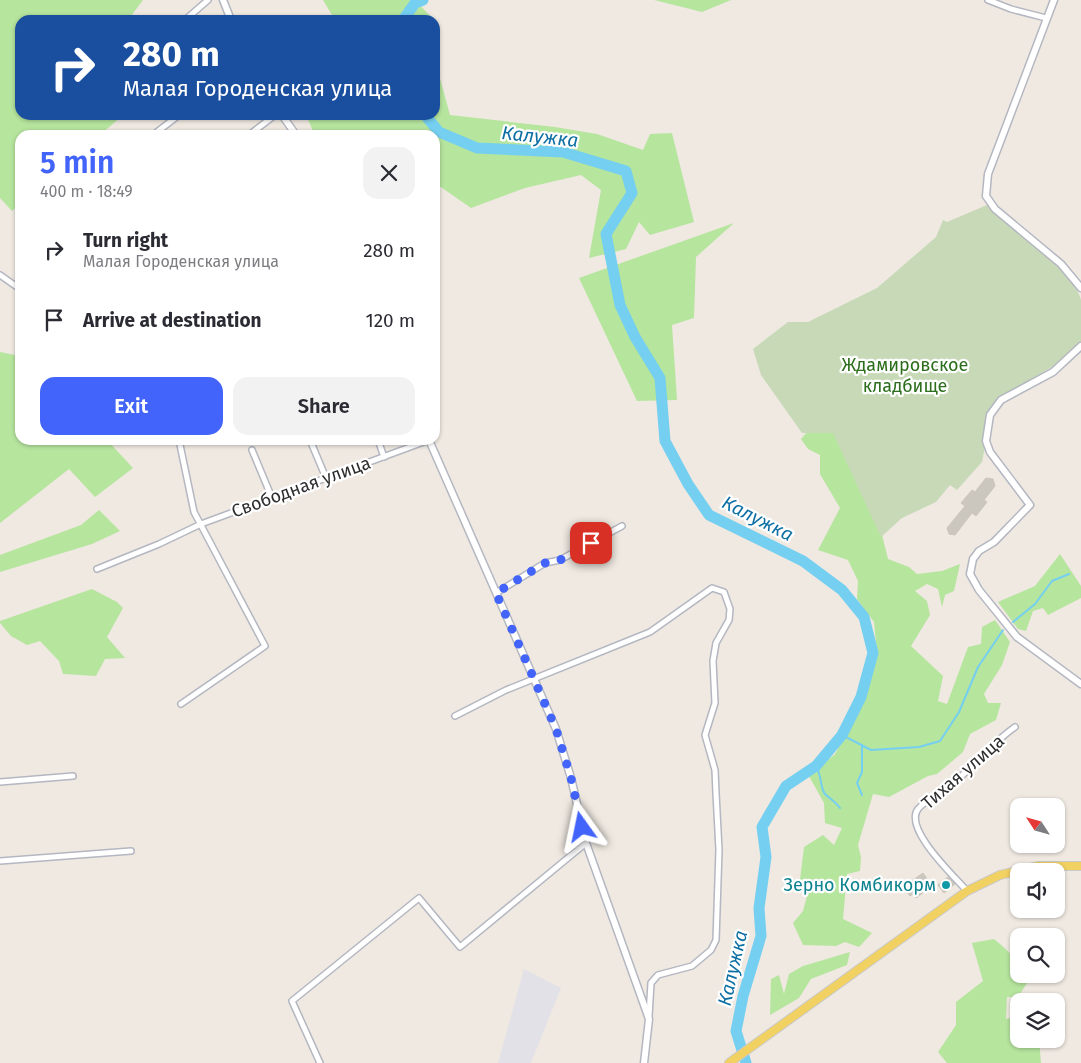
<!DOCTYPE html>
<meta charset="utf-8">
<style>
:root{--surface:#fff;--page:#f2f2f3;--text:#2b2b33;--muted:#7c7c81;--accent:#4264fb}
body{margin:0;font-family:"Fira Sans",sans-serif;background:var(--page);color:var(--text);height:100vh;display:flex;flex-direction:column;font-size:19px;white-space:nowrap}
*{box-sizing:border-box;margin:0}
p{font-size:16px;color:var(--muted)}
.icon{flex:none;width:28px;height:28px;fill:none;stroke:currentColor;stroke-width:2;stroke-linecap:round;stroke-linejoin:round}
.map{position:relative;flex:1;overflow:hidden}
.details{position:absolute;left:15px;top:130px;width:425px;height:315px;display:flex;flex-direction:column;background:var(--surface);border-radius:15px;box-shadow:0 1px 4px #0004}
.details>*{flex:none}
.banner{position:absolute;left:15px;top:15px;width:425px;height:105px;border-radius:15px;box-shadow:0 1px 4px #0004;background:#1a4fa0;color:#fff;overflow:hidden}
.needle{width:32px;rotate:306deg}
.fabs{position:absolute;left:1010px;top:798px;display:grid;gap:10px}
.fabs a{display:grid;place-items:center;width:55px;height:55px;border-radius:10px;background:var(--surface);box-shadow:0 1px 4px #0004;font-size:25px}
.pin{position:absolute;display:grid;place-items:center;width:42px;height:42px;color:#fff;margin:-21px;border-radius:10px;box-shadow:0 2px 8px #0006}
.me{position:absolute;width:55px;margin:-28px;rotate:348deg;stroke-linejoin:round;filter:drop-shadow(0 0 4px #0008)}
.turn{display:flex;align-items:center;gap:18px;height:105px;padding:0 25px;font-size:22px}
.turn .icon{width:65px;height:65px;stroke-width:2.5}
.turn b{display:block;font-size:35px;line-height:42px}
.round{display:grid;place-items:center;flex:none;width:52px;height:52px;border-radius:15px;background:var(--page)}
.head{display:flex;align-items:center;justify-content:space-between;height:85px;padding:0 25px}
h1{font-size:30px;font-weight:600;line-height:38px;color:var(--accent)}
.button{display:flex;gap:10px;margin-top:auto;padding:10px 25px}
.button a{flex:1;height:58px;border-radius:15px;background:var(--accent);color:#fff;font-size:20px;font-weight:600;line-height:58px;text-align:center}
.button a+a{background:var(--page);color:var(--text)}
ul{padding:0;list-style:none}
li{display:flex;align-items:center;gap:15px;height:70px;padding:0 25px}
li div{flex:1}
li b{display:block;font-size:19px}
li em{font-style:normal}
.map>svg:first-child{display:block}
.industrial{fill:#e3e1e8}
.green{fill:#b6e59e}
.cemetery{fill:#c8d9b8}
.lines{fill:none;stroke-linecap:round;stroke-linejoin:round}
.stream{stroke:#75cff0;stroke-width:2}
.river{stroke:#75cff0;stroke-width:11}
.building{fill:#cbc7bf;stroke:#cbc5ba}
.minor-casing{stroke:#b4b7c1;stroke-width:8}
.tertiary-casing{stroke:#b4b7c1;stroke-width:9}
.primary-casing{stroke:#c9c9c9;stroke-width:10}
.minor{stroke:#fff;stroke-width:5}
.tertiary{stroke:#fff;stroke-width:6}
.primary{stroke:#f2d163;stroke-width:8}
.route{stroke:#4264fb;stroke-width:9;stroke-dasharray:0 16.2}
.culture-dot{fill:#0f9aa8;stroke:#fff;stroke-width:2}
.labels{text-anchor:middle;stroke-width:4.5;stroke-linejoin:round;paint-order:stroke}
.park-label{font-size:18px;fill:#2c6e1b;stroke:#fff}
.street-label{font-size:18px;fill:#2e2e2e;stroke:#fff}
.culture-label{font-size:18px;fill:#0d838f;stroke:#fff;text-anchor:end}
.water-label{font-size:19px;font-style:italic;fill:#0d6fa3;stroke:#fff}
</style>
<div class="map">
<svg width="1081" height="1063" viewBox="0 0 1081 1063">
<rect width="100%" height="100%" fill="#efe9e1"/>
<!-- industrial -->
<polygon class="industrial" points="524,969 561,988 531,1063 498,1063"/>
<!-- green -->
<g class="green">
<polygon points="0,0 143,0 128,20 20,20 20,115 122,116 100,135 20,135 20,204 12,211 0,198"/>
<polygon points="323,0 415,0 434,20 335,20"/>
<polygon points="654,0 731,0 702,12"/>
<polygon points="435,60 450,115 555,127 597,134 643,150 650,134 672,133 694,222 650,235 639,222 626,249 589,258 601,190 581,175 525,188 471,208 435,183 435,135 319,135 313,131 306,115 435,115"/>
<polygon points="734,223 696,257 694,318 672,325 677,400 637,401 579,278"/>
<polygon points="0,352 20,356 20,440 107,440 133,468 95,497 69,469 0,523"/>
<polygon points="828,409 876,511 888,559 909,567 917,574 942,571 960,564 954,591 945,595 942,607 938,589 927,584 915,591 927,601 930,615 911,646 943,676 938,701 947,704 968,647 981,644 982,627 995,620 1010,642 1002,665 984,694 988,703 1001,703 996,720 970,734 963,752 937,774 928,776 889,797 873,794 858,845 861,857 860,871 847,874 843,919 872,933 859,947 845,942 836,946 803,945 793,923 803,911 807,896 796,887 800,880 804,847 823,835 834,845 842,828 825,823 824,803 809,776 835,754 858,713 877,654 874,622 857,599 858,581 848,560 818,550 840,508 820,474 820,455 808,449 801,439"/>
<polygon points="99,510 120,531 92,544 0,572 0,555 81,525"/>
<polygon points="1060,554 1081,586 1081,598 1048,615 1043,608 1033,611 1026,631 1018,629 998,602 1035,586"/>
<polygon points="92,589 117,602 123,608 107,637 125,658 105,659 96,676 63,674 59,661 40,641 27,645 11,636 0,623 0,621"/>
<path d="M994 939C1005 948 1019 959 1019 974H1022L1027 983 1018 997H1007L1006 1019 1019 1016V1039H1039L1041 1063H947L938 1052 956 1025V1002L983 981 972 943Z"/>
<polygon points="850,952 847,965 811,979 799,998 770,1015 771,979 779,975 784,994 789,974 803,966"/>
</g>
<!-- cemetery -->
<path class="cemetery" d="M987 205C1007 223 1077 276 1081 300 1081 314 1081 329 1081 343L1055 365 997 400 988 412 984 431 985 447 982 462 957 490 950 485 936 502 902 518 881 537 833 433H802L761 375 753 349 788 322H808L877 288 936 237 943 220 947 222Z"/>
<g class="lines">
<!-- stream -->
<g class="stream">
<polyline points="1013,622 1035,604 1052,581 1069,574"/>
<polyline points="842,735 871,750 919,747 940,741 959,712 978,667 1003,630"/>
<path d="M816 766C822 776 820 788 825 794 830 799 835 801 840 808"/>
<polyline points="862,795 857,783 862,772 862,745"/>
</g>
<!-- river -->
<g class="river">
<polyline points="403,20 415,3 423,0"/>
<polyline points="425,115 439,132 477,148 563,152 626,171 632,193 606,234 620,305 635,337 660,378 665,441 688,484 709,515 803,561 842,590 864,617 873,653 861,697 842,735 816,766 786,786 762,827 766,857 759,908 761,936 743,996 736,1031 746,1063"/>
</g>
</g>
<!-- building -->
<g class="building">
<polygon points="986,478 993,479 995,486 984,500 987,502 976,516 972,513 955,535 949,534 947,528 965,506 961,503 972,490 975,492"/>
<polygon points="923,873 932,886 916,898 913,894 910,896 903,887"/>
<polygon points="948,877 955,884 944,893 938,885"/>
</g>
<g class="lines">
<!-- minor casing -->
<g class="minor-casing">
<g id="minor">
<polyline points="988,0 1011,9 1046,18"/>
<polyline points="185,20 208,0"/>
<polyline points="153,135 179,115"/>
<polyline points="249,135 275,115"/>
<polyline points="0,275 20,289"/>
<polyline points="179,440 194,512 265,646 181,704"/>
<polyline points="310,440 326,478"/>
<polyline points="378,440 384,457"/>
<polyline points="252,450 272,498"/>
<polyline points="97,569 159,544 201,524 429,440"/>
<polyline points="496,593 545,563 560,560 622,526"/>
<polyline points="455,716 506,690 650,632 712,588 724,592 730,609 729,620 716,643 713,661 715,703 705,735 715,770 716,793 719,850 716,940 711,950 692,966 658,975 651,983 649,1016"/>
<polyline points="0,782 73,776"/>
<polyline points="0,861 131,851"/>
<path d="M967 891C955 877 903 829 918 809 926 799 943 793 953 784 974 765 991 744 1015 727"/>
<polyline points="320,1063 292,1001 419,898 460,947 586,843"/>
</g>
</g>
<!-- tertiary casing -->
<g class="tertiary-casing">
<g id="tertiary">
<polyline points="223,0 231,20"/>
<polyline points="1054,0 988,174 986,196 995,209 1061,264 1081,288"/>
<polyline points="282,115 296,135"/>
<polyline points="1081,346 1053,372 1001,400 990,415 986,441 990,452 1030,505 994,542 979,551 973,559 970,574 979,590 1017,637 1081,684"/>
<polyline points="429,440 556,729 571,778 586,843 649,1019 644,1063"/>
</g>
</g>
<!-- primary casing -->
<g class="primary-casing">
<polyline id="primary" points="729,1063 967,891 1000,875 1038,866 1081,866"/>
</g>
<!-- minor -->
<use href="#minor" class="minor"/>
<!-- tertiary -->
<use href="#tertiary" class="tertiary"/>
<!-- primary -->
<use href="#primary" class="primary"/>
</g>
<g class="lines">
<!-- route -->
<polyline class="route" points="582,827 571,778 556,729 496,593 545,563 560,560 591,543"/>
</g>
<!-- markers -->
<circle class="culture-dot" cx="946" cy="885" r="5"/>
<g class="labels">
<!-- park labels -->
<g class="park-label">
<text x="905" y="371">Ждамировское<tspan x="905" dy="21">кладбище</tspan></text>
</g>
<!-- street labels -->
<g class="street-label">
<text transform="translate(301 487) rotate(-20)" y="6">Свободная улица</text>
<text transform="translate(963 772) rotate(-41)" y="6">Тихая улица</text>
</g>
<!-- culture labels -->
<g class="culture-label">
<text x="936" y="891">Зерно Комбикорм</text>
</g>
<!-- water labels -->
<g class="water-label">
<text transform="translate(540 136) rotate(6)" y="7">Калужка</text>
<text transform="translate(758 518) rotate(27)" y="7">Калужка</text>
<text transform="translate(732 968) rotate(-77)" y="7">Калужка</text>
</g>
</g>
</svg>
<div class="fabs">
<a><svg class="needle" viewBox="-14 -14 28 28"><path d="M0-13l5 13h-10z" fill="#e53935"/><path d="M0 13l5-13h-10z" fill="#7c7c81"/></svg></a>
<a><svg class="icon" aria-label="sound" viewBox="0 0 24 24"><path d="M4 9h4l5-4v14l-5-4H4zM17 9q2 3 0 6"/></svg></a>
<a><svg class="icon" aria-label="search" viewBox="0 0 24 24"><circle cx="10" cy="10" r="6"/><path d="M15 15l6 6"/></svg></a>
<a><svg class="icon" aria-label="layers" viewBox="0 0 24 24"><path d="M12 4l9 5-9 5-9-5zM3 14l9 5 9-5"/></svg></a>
</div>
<div class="pin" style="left:591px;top:543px;background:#d93025"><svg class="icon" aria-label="arrive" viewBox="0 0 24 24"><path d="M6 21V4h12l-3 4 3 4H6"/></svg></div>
<svg class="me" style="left:582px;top:827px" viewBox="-20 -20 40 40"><path d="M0-17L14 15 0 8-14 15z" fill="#4264fb" stroke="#fff" stroke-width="4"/></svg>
<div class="banner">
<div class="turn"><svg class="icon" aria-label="right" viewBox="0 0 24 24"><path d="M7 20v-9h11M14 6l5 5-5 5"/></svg><div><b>280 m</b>Малая Городенская улица</div></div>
</div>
<section class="details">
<div class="head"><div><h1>5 min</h1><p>400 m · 18:49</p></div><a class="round"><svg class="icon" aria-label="close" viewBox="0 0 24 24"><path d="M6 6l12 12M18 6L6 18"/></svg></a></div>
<ul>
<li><svg class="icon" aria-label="right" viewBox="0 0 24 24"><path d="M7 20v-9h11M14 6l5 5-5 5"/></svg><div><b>Turn right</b><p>Малая Городенская улица</p></div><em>280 m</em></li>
<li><svg class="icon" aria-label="arrive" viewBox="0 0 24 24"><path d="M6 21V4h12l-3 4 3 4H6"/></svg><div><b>Arrive at destination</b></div><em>120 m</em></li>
</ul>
<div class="button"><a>Exit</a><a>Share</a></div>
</section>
</div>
